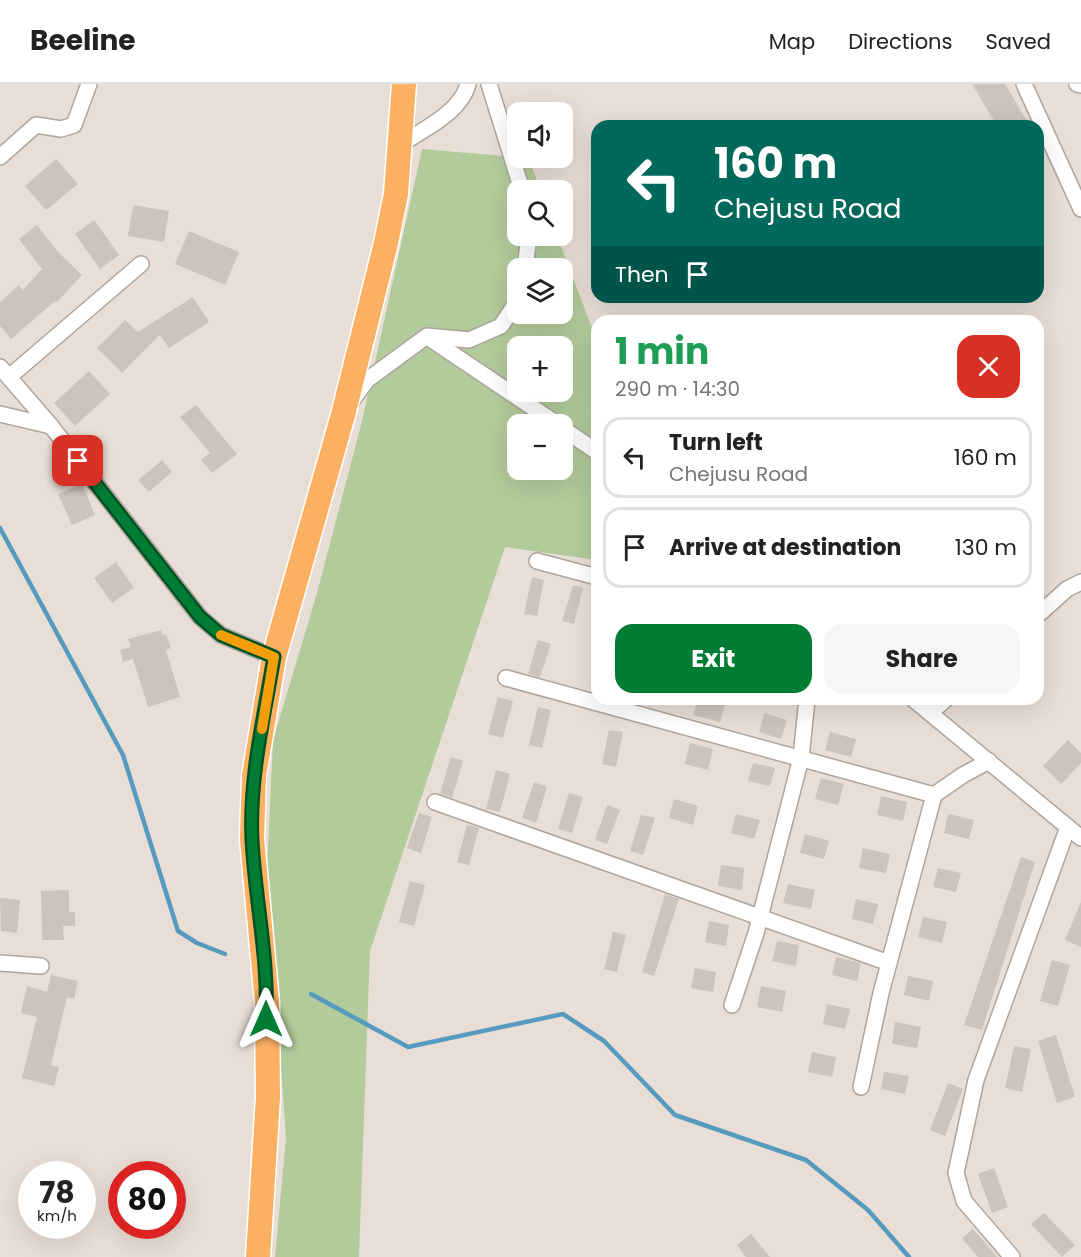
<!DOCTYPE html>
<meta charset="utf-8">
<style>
:root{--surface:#fff;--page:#f6f6f6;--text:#222;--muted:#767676;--line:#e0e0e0;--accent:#007c34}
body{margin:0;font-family:Poppins,sans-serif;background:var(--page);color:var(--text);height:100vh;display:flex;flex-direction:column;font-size:22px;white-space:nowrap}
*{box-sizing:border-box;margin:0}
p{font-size:20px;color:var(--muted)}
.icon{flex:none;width:33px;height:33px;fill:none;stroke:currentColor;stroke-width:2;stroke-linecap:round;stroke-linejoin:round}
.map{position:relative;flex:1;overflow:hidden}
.panel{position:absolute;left:591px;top:231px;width:453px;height:390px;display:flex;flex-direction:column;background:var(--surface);border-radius:18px;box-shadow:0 6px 24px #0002}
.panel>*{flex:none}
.hud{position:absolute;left:591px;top:36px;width:453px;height:183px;border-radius:18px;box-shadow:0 6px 24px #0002;background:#00695c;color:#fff;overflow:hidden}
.tools{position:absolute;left:507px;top:18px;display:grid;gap:12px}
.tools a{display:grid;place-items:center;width:66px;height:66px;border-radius:12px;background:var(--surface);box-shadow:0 6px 24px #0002;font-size:30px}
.speed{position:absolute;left:18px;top:1077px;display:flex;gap:12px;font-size:30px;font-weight:700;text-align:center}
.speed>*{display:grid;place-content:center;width:78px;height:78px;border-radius:50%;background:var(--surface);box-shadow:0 6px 24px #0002;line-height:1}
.speed small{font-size:15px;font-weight:400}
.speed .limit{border:9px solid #d22;background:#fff;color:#111}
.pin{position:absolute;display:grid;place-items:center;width:51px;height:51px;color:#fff;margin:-26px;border-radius:12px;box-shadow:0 3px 9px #0006}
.me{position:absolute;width:66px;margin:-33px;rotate:0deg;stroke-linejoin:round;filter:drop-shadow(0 0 4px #0008)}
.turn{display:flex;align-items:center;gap:21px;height:126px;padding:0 24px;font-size:27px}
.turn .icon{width:78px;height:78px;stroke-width:2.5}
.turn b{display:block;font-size:42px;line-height:51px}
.then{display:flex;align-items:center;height:57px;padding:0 24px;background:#0003;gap:12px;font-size:22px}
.round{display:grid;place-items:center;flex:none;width:63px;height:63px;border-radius:18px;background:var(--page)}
.headline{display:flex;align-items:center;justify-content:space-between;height:102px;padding:0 24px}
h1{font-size:36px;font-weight:700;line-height:45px;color:#1e9e55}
.cta{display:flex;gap:12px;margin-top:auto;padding:12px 24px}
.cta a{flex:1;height:69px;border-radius:18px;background:var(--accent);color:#fff;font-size:24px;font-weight:700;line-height:69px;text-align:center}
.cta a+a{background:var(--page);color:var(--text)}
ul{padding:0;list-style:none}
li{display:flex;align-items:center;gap:18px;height:81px;margin:0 12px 9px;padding:0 12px;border:3px solid var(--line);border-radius:18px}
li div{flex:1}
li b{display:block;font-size:22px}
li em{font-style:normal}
header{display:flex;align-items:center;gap:36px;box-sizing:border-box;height:84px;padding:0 30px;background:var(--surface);border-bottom:2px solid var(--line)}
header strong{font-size:28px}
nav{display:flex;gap:33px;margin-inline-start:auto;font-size:21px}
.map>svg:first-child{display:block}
.green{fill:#b2cb9a;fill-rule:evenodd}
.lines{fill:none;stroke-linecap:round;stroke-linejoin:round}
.stream{stroke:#569bbf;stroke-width:4.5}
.building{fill:#ccc3ba}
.minor-casing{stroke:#afa59d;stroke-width:18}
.trunk-casing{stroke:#fff;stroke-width:27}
.minor{stroke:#fff;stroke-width:15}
.trunk{stroke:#fbb062;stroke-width:24}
.route-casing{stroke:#005122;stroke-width:15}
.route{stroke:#007c34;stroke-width:10}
.slow{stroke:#f59e0b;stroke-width:10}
</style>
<header>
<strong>Beeline</strong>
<nav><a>Map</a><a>Directions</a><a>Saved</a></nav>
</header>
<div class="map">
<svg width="1081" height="1173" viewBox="0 0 1081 1173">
<rect width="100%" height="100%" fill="#e9ded6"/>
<!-- green -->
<path class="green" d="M422 65 528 74 541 106H518V152H557L597 257V476L505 463 370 867 359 1173H275L286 1054 267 786 273 656 317 509 362 337ZM518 184H562V230H518ZM518 262H562V308H518ZM518 340H562V386H518Z"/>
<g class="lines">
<!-- stream -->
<g class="stream">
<polyline points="0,444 123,671 178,847 197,859 225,870"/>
<polyline points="311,910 408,963 563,930 604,957 675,1031 806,1076 868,1126 909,1173"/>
</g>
</g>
<!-- building -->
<g class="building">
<polygon points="972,0 1005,0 1030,42 997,42"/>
<polygon points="56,75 78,100 46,126 25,102"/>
<polygon points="133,121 169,127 164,158 128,152"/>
<polygon points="94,136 119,171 100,185 75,150"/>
<polygon points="37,141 58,168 82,191 56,219 55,217 11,255 0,242 0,218 19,201 23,206 42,185 19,155"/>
<polygon points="189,147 239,168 225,201 175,180"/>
<polygon points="193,213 209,238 169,264 160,251 122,289 97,264 125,236 138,248"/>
<polygon points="89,287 110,310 75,342 54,319"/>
<polygon points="196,321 237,370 212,389 201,376 210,369 180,333"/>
<polygon points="162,376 172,388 149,408 138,396"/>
<polygon points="82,400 95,431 72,441 58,410"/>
<polygon points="116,478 134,504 112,519 94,494"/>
<polygon points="532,493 544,496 537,532 524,530"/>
<polygon points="573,501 583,504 574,540 562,537"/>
<polygon points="161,546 162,551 166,550 171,564 166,566 180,613 148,623 133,575 123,578 120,566 131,563 128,555"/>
<polygon points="538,556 551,560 540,593 528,590"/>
<polygon points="498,613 513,617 503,654 488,650"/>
<polygon points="698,615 726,617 720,638 693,631"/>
<polygon points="538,623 551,626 542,664 529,661"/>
<polygon points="764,629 787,636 781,655 759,648"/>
<polygon points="609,646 623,648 616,683 602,680"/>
<polygon points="830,648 856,655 851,673 825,666"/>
<polygon points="1068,656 1081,669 1081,679 1061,700 1043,682"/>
<polygon points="690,659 713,665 708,686 685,680"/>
<polygon points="451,673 463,677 452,714 440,709"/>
<polygon points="753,679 775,684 770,702 748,697"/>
<polygon points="496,686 510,690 500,728 486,725"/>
<polygon points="821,694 844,700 838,721 815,715"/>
<polygon points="534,698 547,703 536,739 522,734"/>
<polygon points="569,709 583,713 572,749 558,745"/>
<polygon points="881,712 907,718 903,737 877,731"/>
<polygon points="674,715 698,722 693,741 669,734"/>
<polygon points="607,721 620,726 607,760 595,756"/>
<polygon points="419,729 432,733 421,769 407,764"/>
<polygon points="736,730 760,736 754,755 731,749"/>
<polygon points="948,730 974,736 969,755 944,749"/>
<polygon points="641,731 655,734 643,771 630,767"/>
<polygon points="467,741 479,744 469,781 457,778"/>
<polygon points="805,750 829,757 824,775 800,769"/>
<polygon points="863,764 890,770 886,789 859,784"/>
<polygon points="1021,773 1035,778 982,946 964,941"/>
<polygon points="721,781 744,784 742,806 718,802"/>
<polygon points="938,784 961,789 956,808 933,803"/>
<polygon points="410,797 425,801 414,842 399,838"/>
<polygon points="788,800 815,806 811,825 783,819"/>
<polygon points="69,806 69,828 75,828 75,842 63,842 64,856 42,856 41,807"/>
<polygon points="665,810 679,815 654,892 642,888"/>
<polygon points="0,814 20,816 17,849 1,847"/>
<polygon points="856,815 878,820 873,840 852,835"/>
<polygon points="1081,818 1081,863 1065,856"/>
<polygon points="923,833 947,838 942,859 918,853"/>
<polygon points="709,837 729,841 726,862 705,858"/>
<polygon points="613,848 626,851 617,888 604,885"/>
<polygon points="777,857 799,861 796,882 772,877"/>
<polygon points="836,873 861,879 857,897 832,891"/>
<polygon points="1052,876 1070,881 1058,922 1040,917"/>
<polygon points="695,884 716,888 713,908 691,904"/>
<polygon points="51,891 78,897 74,915 67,913 51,981 59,983 54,1002 22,994 37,933 21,929 27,902 47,908"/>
<polygon points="908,892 933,897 929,917 904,911"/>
<polygon points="761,902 786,907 782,928 757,923"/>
<polygon points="827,920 850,925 845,945 823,940"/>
<polygon points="895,938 921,943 917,964 892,960"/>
<polygon points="1056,951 1075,1013 1057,1019 1038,957"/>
<polygon points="1014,962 1031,965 1022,1008 1005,1004"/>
<polygon points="812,968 836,973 832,993 808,988"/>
<polygon points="884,988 909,992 905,1010 881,1005"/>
<polygon points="948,999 963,1005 945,1052 930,1046"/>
<polygon points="994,1084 1008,1123 992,1129 978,1090"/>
<polygon points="1044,1129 1075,1161 1062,1173 1031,1140"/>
<polygon points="973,1145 997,1173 978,1173 962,1154"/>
<polygon points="751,1150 770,1173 746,1173 737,1161"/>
</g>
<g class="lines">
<!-- minor casing -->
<g class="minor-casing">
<g id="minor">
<polyline points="489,0 522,106"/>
<polyline points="1024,0 1081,125"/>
<polyline points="1077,0 1081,1"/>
<path d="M401 60C423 46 461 28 468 0"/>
<polyline points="0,73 36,41 61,45 74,41 89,0"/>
<polyline points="525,184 529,152"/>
<polyline points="429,254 557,340"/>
<polyline points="0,283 51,342 200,533 221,551 274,573"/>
<polyline points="9,293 141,180"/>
<polyline points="351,318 367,296 427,252 469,256 501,242 518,216"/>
<polyline points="0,330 51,342"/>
<polyline points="562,344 597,368"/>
<polyline points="537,477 597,493"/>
<polyline points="1038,531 1067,505 1081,498"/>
<polyline points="506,594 934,711"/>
<polyline points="913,615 1081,754"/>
<polyline points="930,629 946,615"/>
<polyline points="435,718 889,879"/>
<polyline points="0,879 41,882"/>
<polyline points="732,921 756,849 801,674 807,615"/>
<polyline points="861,1003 881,909 934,711 963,691 989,677"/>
<polyline points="1012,1173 964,1117 956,1089 976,996 1068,743"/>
</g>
</g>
<!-- trunk casing -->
<g class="trunk-casing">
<polyline id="trunk" points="258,1173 268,1013 267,918 252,755 254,692 274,573 343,331 386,159 396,110 404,0"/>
</g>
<!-- minor -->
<use href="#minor" class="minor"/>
<!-- trunk -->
<use href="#trunk" class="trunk"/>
</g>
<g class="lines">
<!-- route casing -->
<g class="route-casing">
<path id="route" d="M78 377 200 533 221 551 274 573C264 633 249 695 252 756 255 815 269 875 266 935"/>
</g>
<!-- route -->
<use href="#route" class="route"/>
<!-- slow -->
<polyline class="slow" points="221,551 274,573 262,645"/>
</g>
</svg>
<div class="tools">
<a><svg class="icon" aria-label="sound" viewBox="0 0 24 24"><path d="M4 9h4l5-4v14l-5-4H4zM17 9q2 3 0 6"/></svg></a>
<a><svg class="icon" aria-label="search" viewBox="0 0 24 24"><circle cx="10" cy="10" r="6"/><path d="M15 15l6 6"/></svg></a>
<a><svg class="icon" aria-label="layers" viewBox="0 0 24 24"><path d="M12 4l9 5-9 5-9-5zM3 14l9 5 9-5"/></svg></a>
<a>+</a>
<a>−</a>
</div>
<div class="speed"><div>78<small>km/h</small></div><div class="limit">80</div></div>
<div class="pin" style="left:78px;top:377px;background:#d93025"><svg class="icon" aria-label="arrive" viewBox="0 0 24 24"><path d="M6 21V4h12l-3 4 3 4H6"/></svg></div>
<svg class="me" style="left:266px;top:935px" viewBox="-20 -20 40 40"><path d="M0-17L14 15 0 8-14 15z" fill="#007c34" stroke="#fff" stroke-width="4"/></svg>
<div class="hud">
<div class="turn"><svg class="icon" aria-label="left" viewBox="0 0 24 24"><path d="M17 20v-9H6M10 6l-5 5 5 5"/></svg><div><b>160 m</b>Chejusu Road</div></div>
<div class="then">Then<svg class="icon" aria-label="arrive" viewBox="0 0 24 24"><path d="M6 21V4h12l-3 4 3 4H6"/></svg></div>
</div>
<section class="panel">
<div class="headline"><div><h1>1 min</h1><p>290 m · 14:30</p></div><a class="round" style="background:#d93025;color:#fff"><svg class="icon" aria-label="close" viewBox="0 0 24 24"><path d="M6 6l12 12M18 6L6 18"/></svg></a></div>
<ul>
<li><svg class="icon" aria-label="left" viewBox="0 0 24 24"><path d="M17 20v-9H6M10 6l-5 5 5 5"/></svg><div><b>Turn left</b><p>Chejusu Road</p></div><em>160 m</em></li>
<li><svg class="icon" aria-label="arrive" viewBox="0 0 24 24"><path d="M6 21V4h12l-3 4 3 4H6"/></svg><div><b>Arrive at destination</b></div><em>130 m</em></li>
</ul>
<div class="cta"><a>Exit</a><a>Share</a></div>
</section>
</div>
